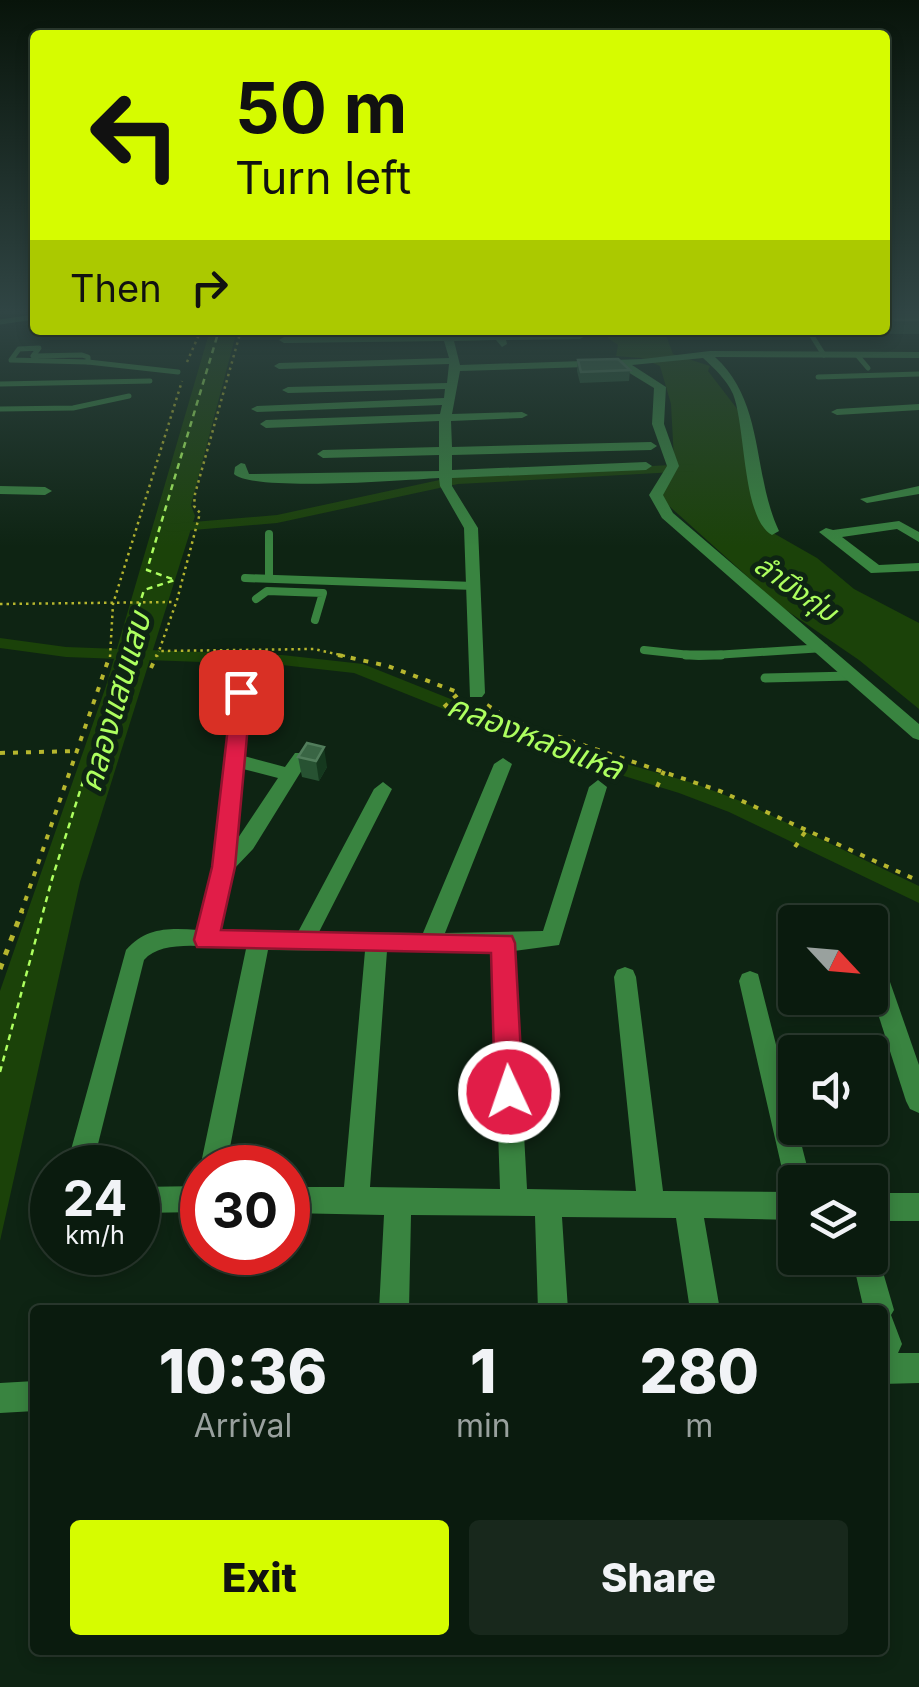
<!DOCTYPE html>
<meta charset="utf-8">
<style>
:root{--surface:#0a1b0e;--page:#18281c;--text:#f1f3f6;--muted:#99a19e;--line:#2a392e;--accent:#d6fc00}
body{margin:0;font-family:Inter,"Noto Sans Thai",sans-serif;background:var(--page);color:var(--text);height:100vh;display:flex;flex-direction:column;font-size:38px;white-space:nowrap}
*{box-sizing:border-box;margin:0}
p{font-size:32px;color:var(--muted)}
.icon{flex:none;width:55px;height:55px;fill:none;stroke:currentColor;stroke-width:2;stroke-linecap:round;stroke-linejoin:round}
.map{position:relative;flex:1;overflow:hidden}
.panel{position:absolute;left:30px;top:1305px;width:858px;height:350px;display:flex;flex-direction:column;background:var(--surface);border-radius:10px;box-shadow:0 5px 15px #0003,0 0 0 2px var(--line)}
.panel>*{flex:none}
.top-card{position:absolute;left:30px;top:30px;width:860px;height:305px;border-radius:10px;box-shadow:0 5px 15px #0003,0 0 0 2px var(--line);background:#d6fc00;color:#111;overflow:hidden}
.needle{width:65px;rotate:116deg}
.controls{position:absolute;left:778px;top:905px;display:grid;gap:20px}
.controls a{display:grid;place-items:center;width:110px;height:110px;border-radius:10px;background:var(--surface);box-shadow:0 5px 15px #0003,0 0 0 2px var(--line);font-size:50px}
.speed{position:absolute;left:30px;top:1145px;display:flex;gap:20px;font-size:50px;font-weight:700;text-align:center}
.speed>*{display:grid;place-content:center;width:130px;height:130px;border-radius:50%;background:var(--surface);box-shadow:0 5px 15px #0003,0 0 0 2px var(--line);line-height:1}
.speed small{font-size:25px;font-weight:400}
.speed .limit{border:15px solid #d22;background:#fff;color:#111}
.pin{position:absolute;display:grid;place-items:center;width:85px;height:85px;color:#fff;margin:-42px;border-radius:20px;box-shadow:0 5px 15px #0006}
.me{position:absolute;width:110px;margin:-55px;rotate:357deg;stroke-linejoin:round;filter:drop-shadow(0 0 8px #0008)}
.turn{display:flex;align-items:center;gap:35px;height:210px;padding:0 40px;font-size:45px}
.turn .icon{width:130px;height:130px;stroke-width:2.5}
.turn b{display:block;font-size:70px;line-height:85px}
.then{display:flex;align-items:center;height:95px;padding:0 40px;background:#0003;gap:20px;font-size:38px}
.eta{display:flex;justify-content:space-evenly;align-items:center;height:170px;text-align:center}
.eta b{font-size:60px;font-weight:800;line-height:70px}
.action{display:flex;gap:20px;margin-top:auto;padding:20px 40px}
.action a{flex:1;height:115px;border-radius:10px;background:var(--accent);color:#111;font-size:40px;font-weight:800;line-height:115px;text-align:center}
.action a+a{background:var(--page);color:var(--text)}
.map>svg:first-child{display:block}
.water{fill:#1b4209}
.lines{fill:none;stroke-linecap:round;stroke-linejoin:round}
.canal{fill:#1b4209;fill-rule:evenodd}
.ferry{stroke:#adff5f;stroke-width:2.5;stroke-dasharray:6 5;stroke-linecap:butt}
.path-far2{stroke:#b6b62e;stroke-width:2.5;stroke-dasharray:2.5 4;stroke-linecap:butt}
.path-far1{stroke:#b6b62e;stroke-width:4;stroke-dasharray:5 8;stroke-linecap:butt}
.path{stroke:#b6b62e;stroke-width:5;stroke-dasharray:6 9;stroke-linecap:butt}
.lane-far2{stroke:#398440;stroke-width:5}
.lane-far1{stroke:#398440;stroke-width:8}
.lane{stroke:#398440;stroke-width:9}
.street{fill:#398440;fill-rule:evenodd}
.wall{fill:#275232}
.shaded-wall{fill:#15381e}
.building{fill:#396544;stroke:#517d5b;stroke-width:2.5}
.route{fill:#e11d48;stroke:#92132f;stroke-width:2.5}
.labels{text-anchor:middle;stroke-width:10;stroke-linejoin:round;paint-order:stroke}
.far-water-label{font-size:28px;font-style:italic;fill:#adff5f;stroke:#0e2413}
.water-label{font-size:32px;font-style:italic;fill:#adff5f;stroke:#0e2413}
</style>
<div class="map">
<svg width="919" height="1687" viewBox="0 0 919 1687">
<rect width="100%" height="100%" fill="#0e2413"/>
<!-- water -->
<g class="water">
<polygon points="210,330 237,330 191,505 195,516 80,882 0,1241 0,991 106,686"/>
<polygon points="608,330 664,330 673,354 710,366 708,371 738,410 768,530 817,558 854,589 919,623 919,709 859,660 780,606 658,496 674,460 671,404 660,366 641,358 616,356 618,345 608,338"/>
</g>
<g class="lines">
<!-- canal -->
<g class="canal">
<polygon points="690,464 694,465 694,471 458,484 277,523 169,532 162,528 169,524 277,515 458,476"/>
<polygon points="0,638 66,647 282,655 363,664 581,751 693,783 743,802 919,886 919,903 729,812 679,793 569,759 354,673 282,665 66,657 0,648"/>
</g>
<!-- ferry -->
<polyline class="ferry" points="0,1072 52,879 144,590 175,580 147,570 219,330"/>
<!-- path-far2 -->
<g class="path-far2">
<polyline points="241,330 195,494 194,506 200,513 177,600 159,651 314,649 349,657"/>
<polyline points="187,362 201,330"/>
<polyline points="0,604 175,602"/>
<polyline points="110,657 113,604 182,381"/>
<polyline points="156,657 159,651"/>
</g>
<!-- path-far1 -->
<g class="path-far1">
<polyline points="338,655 388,666 460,693"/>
<polyline points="151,668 157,655"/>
<polyline points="487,705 512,721 720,791 919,881"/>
<polyline points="444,707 459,693"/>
<polyline points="0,753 78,751"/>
<polyline points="657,787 664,771"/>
<polyline points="795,847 807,829"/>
<polyline points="21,913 110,655"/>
</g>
<!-- path -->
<polyline class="path" points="0,969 22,911"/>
<!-- lane-far2 -->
<g class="lane-far2">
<polyline points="0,322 27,318"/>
<polyline points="812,336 824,355"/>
<polygon points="39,348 33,356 82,355 88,357 88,362 11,360 19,349"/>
<polyline points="857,355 868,368"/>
<polyline points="88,362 178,372"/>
<polyline points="818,377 919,374"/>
<polyline points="0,384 150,381"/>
<polyline points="0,409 73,408 129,396"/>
</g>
<!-- lane-far1 -->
<g class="lane-far1">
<polyline points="269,534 269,578"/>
<polyline points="245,578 474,586"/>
<polyline points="256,599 267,591 323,593 315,620"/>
<polyline points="644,650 699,656 824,648"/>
</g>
<!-- lane -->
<g class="lane">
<polyline points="686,655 721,655"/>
<polyline points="765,678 851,676"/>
</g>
<!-- street -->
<g class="street">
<path d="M439 330H449L451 335 580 333 585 336 580 339 506 340 507 344 502 347 496 340 454 341 460 365 643 359 710 351 919 352V358L715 357C765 402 752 474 779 531L772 535C742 519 746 427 733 394 726 379 715 369 703 358L632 365 666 387 664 424 679 466 663 495 673 513 919 724V740L913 738 662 518 649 495 667 466 652 424 654 388 618 366 460 371 452 414 522 412 528 415 522 418 451 421 452 447 651 442 657 446 651 450 452 455V470L646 462 652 466 646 470 452 478V486L478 528 485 693 482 697H470L464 528 440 486 439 478C405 480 253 492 234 474L235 467 241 463 245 464 249 474 439 471V455L323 458 317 454 323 450 439 447V421L266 428 260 424 266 420 440 414 442 405 257 412 251 409 257 406 444 398 445 389 288 393 282 390 288 387 447 383 449 364 279 369 274 366 279 363 449 358 444 341 284 343 279 340 284 337 441 335Z"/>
<polygon points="919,404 919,410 837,415 831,412 837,409"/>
<polygon points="0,486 45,487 52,491 45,495 0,494"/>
<polygon points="919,486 919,494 867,503 860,499"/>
<polygon points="899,521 919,532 919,542 897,529 842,537 879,565 919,563 919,571 871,573 819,532 826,528 833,530"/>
<path d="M241 687 250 692 244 756 285 767 295 753H307L310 757 253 849 233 870 219 931 298 932 374 789 383 782 392 789 319 932 423 933 494 764 503 758 512 764 445 933 543 931 589 787 598 780 607 787 559 945 514 951 527 1189 636 1191 614 977 617 970 625 967 633 970 636 977 663 1191 791 1192 785 1182 739 981 742 974 750 971 758 974 811 1182H795V1220L704 1218 720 1310H690L676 1218 562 1217 568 1310H538L535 1216 411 1215 409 1310H379L384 1215 288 1213V1187H344L365 951 268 950 226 1168H202V1174L200 1168 246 949C217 949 164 937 144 960L92 1168H66L126 950C146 927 170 928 198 930L214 867 232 692ZM243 769 278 778 236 841ZM387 951 492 952 500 1189 370 1187Z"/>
<polygon points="879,972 887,975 890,982 919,1065 919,1113 910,1109 906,1101 870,989 871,975"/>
<polygon points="202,1186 202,1212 138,1213 138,1187"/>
<rect x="870" y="1193" width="49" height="28"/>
<polygon points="870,1246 876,1248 894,1310 891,1315 902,1344 898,1353 919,1353 919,1383 882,1384 882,1310 864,1310 852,1258 870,1258"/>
<polygon points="35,1381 35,1411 0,1413 0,1383"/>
</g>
</g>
<!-- wall -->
<g class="wall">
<polygon points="885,310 919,310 919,334 890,334 885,328"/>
<polygon points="578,360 630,370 629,381 580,383 577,371"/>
<polygon points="307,743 327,767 319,781 302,777 298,757"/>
</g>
<!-- shaded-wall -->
<polygon class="shaded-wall" points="324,747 327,767 319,781 316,761"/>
<!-- building -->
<g class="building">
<polygon points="885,310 919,310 919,320 895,320"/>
<polygon points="618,359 630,370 581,372 578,360"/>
<polygon points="307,743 324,747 316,761 298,757"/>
</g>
<!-- sky -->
<linearGradient id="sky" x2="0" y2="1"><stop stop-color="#08140a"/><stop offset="0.57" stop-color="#304544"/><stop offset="1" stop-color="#304544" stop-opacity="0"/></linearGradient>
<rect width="919" height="547" fill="url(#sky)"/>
<!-- route -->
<polygon class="route" points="241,686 251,692 235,867 221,930 512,936 515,943 523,1092 519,1101 509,1105 499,1101 495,1092 491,953 197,947 194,940 212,867 232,692"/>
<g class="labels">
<!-- far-water labels -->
<g class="far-water-label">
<text transform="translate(796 588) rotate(35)" y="10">ลำบึงกุ่ม</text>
</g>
<!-- water labels -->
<g class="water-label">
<text transform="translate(115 702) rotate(-74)" y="11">คลองแสนแสบ</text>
<text transform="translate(535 737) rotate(21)" y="11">คลองหลอแหล</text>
</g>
</g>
</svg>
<div class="controls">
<a><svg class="needle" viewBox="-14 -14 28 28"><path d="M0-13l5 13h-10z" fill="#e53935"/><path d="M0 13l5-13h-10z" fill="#99a19e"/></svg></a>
<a><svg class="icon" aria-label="sound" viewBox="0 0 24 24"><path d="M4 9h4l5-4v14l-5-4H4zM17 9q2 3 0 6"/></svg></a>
<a><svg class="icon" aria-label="layers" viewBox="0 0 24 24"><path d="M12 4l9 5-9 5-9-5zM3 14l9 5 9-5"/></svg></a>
</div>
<div class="speed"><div>24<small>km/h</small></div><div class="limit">30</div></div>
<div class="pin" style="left:241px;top:692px;background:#d93025"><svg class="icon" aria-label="arrive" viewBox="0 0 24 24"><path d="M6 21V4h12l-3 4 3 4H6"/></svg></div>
<svg class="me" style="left:509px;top:1092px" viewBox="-20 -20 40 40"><circle r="17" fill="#e11d48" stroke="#fff" stroke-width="3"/><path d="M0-11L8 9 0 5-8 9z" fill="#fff"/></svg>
<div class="top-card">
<div class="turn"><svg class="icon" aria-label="left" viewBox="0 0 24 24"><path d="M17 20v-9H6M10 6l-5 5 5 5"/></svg><div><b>50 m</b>Turn left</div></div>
<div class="then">Then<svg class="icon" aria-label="right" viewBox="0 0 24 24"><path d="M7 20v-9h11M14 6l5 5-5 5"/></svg></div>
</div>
<section class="panel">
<div class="eta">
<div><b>10:36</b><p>Arrival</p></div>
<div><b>1</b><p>min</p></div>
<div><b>280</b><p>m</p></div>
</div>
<div class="action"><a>Exit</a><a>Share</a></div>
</section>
</div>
